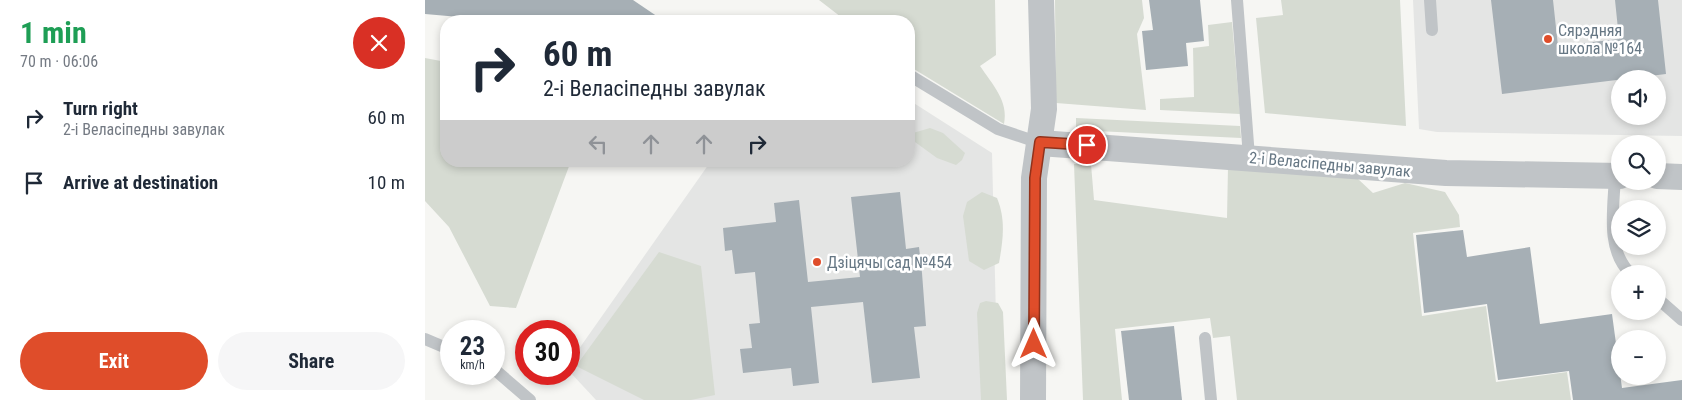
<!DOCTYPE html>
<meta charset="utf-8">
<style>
:root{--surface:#fff;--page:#f6f6f7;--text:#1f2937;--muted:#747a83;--accent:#df4d2a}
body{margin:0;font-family:"Roboto Condensed",sans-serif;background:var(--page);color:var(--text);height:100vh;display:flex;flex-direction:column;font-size:19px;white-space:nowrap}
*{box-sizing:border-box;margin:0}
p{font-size:16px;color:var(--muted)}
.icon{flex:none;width:28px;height:28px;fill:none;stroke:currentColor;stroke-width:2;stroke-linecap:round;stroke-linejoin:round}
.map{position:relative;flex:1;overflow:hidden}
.sheet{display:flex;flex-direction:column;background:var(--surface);width:425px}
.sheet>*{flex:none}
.guide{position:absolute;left:15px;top:15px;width:475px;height:152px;border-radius:20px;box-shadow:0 2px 8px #0003;background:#fff;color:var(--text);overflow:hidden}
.tools{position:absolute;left:1186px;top:70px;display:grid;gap:10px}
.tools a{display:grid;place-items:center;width:55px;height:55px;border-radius:50%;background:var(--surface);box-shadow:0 2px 8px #0003;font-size:25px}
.speed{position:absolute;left:15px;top:320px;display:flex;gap:10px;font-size:25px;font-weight:700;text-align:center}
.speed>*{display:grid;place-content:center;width:65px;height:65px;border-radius:50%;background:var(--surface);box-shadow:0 2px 8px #0003;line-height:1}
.speed small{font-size:12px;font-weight:400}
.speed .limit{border:8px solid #d22;background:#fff;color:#111}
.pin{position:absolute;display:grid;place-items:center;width:42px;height:42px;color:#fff;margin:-21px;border:2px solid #fff;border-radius:50%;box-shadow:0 1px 5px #0007}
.me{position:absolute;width:55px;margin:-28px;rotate:0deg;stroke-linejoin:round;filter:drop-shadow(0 0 4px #0008)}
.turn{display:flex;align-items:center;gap:18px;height:105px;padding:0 20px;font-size:22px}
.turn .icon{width:65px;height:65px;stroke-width:2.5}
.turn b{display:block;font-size:35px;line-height:42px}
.lanes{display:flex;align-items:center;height:48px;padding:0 20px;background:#0003;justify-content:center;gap:25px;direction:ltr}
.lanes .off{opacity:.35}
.round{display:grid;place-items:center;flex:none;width:52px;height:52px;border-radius:26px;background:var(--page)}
.summary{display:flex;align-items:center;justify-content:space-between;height:85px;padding:0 20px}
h1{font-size:30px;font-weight:700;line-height:38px;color:#1e9e55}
.cta{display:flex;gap:10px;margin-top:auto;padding:10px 20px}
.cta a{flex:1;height:58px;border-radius:30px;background:var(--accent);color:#fff;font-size:20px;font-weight:700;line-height:58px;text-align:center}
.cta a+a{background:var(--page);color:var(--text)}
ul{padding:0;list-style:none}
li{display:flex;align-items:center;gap:15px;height:65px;padding:0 20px}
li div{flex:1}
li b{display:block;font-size:19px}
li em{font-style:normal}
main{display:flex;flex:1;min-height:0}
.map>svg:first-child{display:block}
.built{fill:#e4e5e4;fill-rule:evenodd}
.green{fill:#d6dbd2}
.building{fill:#a6afb5}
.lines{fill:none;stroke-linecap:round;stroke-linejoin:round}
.lane{stroke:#c0c4c7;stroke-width:12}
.street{stroke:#c0c4c7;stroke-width:26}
.route-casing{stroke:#91321b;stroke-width:12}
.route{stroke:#df4d2a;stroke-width:9}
.poi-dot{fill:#df4d2a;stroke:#fff;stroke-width:2}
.labels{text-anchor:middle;stroke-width:5;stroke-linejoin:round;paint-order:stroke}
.poi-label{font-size:16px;fill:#667784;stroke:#fff;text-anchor:start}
.street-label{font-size:16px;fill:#667784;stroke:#fff}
</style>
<main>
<section class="sheet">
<div class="summary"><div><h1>1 min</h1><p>70 m · 06:06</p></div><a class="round" style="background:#d93025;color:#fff"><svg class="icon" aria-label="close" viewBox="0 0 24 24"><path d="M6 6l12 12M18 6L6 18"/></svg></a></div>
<ul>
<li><svg class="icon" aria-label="right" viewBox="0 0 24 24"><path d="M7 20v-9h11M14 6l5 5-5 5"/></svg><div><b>Turn right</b><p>2-і Веласіпедны завулак</p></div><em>60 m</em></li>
<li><svg class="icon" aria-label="arrive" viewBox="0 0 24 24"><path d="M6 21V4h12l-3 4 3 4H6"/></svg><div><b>Arrive at destination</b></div><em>10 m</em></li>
</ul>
<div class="cta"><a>Exit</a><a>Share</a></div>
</section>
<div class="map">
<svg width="1257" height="400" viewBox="0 0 1257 400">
<rect width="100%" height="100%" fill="#f6f6f3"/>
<!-- built -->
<g class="built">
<path d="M988 0H1257V136L1012 132 994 129ZM1195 79H1232V116H1195Z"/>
<polygon points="484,100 567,153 573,400 171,400 144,371 144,363 286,161 484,161"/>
</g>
<!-- green -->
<g class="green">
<path d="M394 0H570L571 55 555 66C567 84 584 101 579 124L484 66V21H414L416 17Z"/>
<polygon points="630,0 717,0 719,18 712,34 721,110 631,103"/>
<polygon points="856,0 975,0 981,126 840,113 831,18 858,15"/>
<polygon points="807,22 815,114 735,110 735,99 769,97 768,48 784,46 783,25"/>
<polygon points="0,58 21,62 21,161 146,161 91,308 65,306 24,227 0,201"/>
<polygon points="651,118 815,126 816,138 651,130"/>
<polygon points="505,128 518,133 540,153 537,160 531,165 512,158 490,142 488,133"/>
<polygon points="649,164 666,164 669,200 802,218 803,167 933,179 948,193 980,183 1020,192 1034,215 1035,227 988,233 997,316 1061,306 1071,382 1142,372 1146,400 812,400 805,336 788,338 785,318 690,329 697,400 658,400"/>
<path d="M557 192 572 198C581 220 578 240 574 263L559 270 544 261 538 216 542 202Z"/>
<polygon points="234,252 276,266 290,395 266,400 219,400 151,366"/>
<polygon points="561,301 573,303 578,312 582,400 556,400 552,313 555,303"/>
</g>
<!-- building -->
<g class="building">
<polygon points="0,0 208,0 239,21 80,21 0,14"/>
<polygon points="724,0 775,0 779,41 761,43 763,66 721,70 717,31 728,30"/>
<polygon points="1066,0 1128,0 1133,46 1194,39 1190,0 1233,0 1241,74 1077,94"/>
<polygon points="475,192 481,249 494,247 497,273 501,326 489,327 495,378 447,383 438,302 386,307 394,383 368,386 366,368 318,373 315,349 327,348 324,324 335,323 330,272 310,274 307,250 300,251 298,228 351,222 349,203 374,200 383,282 435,277 426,197"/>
<polygon points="1038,230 1042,257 1105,247 1115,324 1187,314 1197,388 1257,380 1257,400 1148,400 1144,371 1073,380 1062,304 999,313 991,235"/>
<polygon points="749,326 757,400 704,400 696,331"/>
</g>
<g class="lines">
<!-- lane -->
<g class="lane">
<polyline points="812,0 824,157"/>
<polyline points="1005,0 1007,30"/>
<polyline points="484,75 573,129 615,143"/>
<path d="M1190 175C1189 207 1180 250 1206 274"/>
<polyline points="1232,298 1257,320"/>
<polyline points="780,338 786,400"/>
<polyline points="0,339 26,350"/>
<polyline points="69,369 105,400"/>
</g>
<!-- street -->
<g class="street">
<polyline points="615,143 1021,173 1195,176"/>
<polyline points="1232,176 1257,177"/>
<polyline points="608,400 609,178 619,109 616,0"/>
</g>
</g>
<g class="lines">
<!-- route casing -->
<g class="route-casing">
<polyline id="route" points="609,344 610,178 615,142 662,145"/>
</g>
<!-- route -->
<use href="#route" class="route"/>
</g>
<!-- markers -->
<g class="poi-dot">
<circle cx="1123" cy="39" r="5"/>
<circle cx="392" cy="262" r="5"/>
</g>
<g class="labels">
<!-- poi labels -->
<g class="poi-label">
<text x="1133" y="36">Сярэдняя<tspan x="1133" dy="18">школа №164</tspan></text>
<text x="402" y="268">Дзіцячы сад №454</text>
</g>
<!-- street labels -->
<g class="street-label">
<text transform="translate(905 164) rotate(5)" y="6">2-і Веласіпедны завулак</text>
</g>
</g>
</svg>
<div class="tools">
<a><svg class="icon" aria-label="sound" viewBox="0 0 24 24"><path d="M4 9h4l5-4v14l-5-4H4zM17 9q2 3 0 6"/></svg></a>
<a><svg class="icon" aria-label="search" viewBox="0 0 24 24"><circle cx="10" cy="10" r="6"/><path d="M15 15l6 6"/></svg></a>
<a><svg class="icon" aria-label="layers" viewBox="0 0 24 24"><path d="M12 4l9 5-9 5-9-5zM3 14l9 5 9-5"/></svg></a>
<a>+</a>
<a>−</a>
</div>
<div class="speed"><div>23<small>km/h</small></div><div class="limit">30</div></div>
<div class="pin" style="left:662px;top:145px;background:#d93025"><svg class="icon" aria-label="arrive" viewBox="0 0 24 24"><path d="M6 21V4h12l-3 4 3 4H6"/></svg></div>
<svg class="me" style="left:609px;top:344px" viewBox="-20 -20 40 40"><path d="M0-17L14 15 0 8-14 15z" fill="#df4d2a" stroke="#fff" stroke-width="4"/></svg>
<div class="guide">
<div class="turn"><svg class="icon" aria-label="right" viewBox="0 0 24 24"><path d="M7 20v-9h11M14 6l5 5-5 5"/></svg><div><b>60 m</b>2-і Веласіпедны завулак</div></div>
<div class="lanes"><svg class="icon off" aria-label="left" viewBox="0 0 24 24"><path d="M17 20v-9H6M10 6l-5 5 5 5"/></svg><svg class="icon off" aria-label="ahead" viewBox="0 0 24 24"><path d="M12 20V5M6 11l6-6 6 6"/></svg><svg class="icon off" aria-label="ahead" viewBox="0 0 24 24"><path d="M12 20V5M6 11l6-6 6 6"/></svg><svg class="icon" aria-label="right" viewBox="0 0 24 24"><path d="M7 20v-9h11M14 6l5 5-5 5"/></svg></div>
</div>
</div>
</main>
